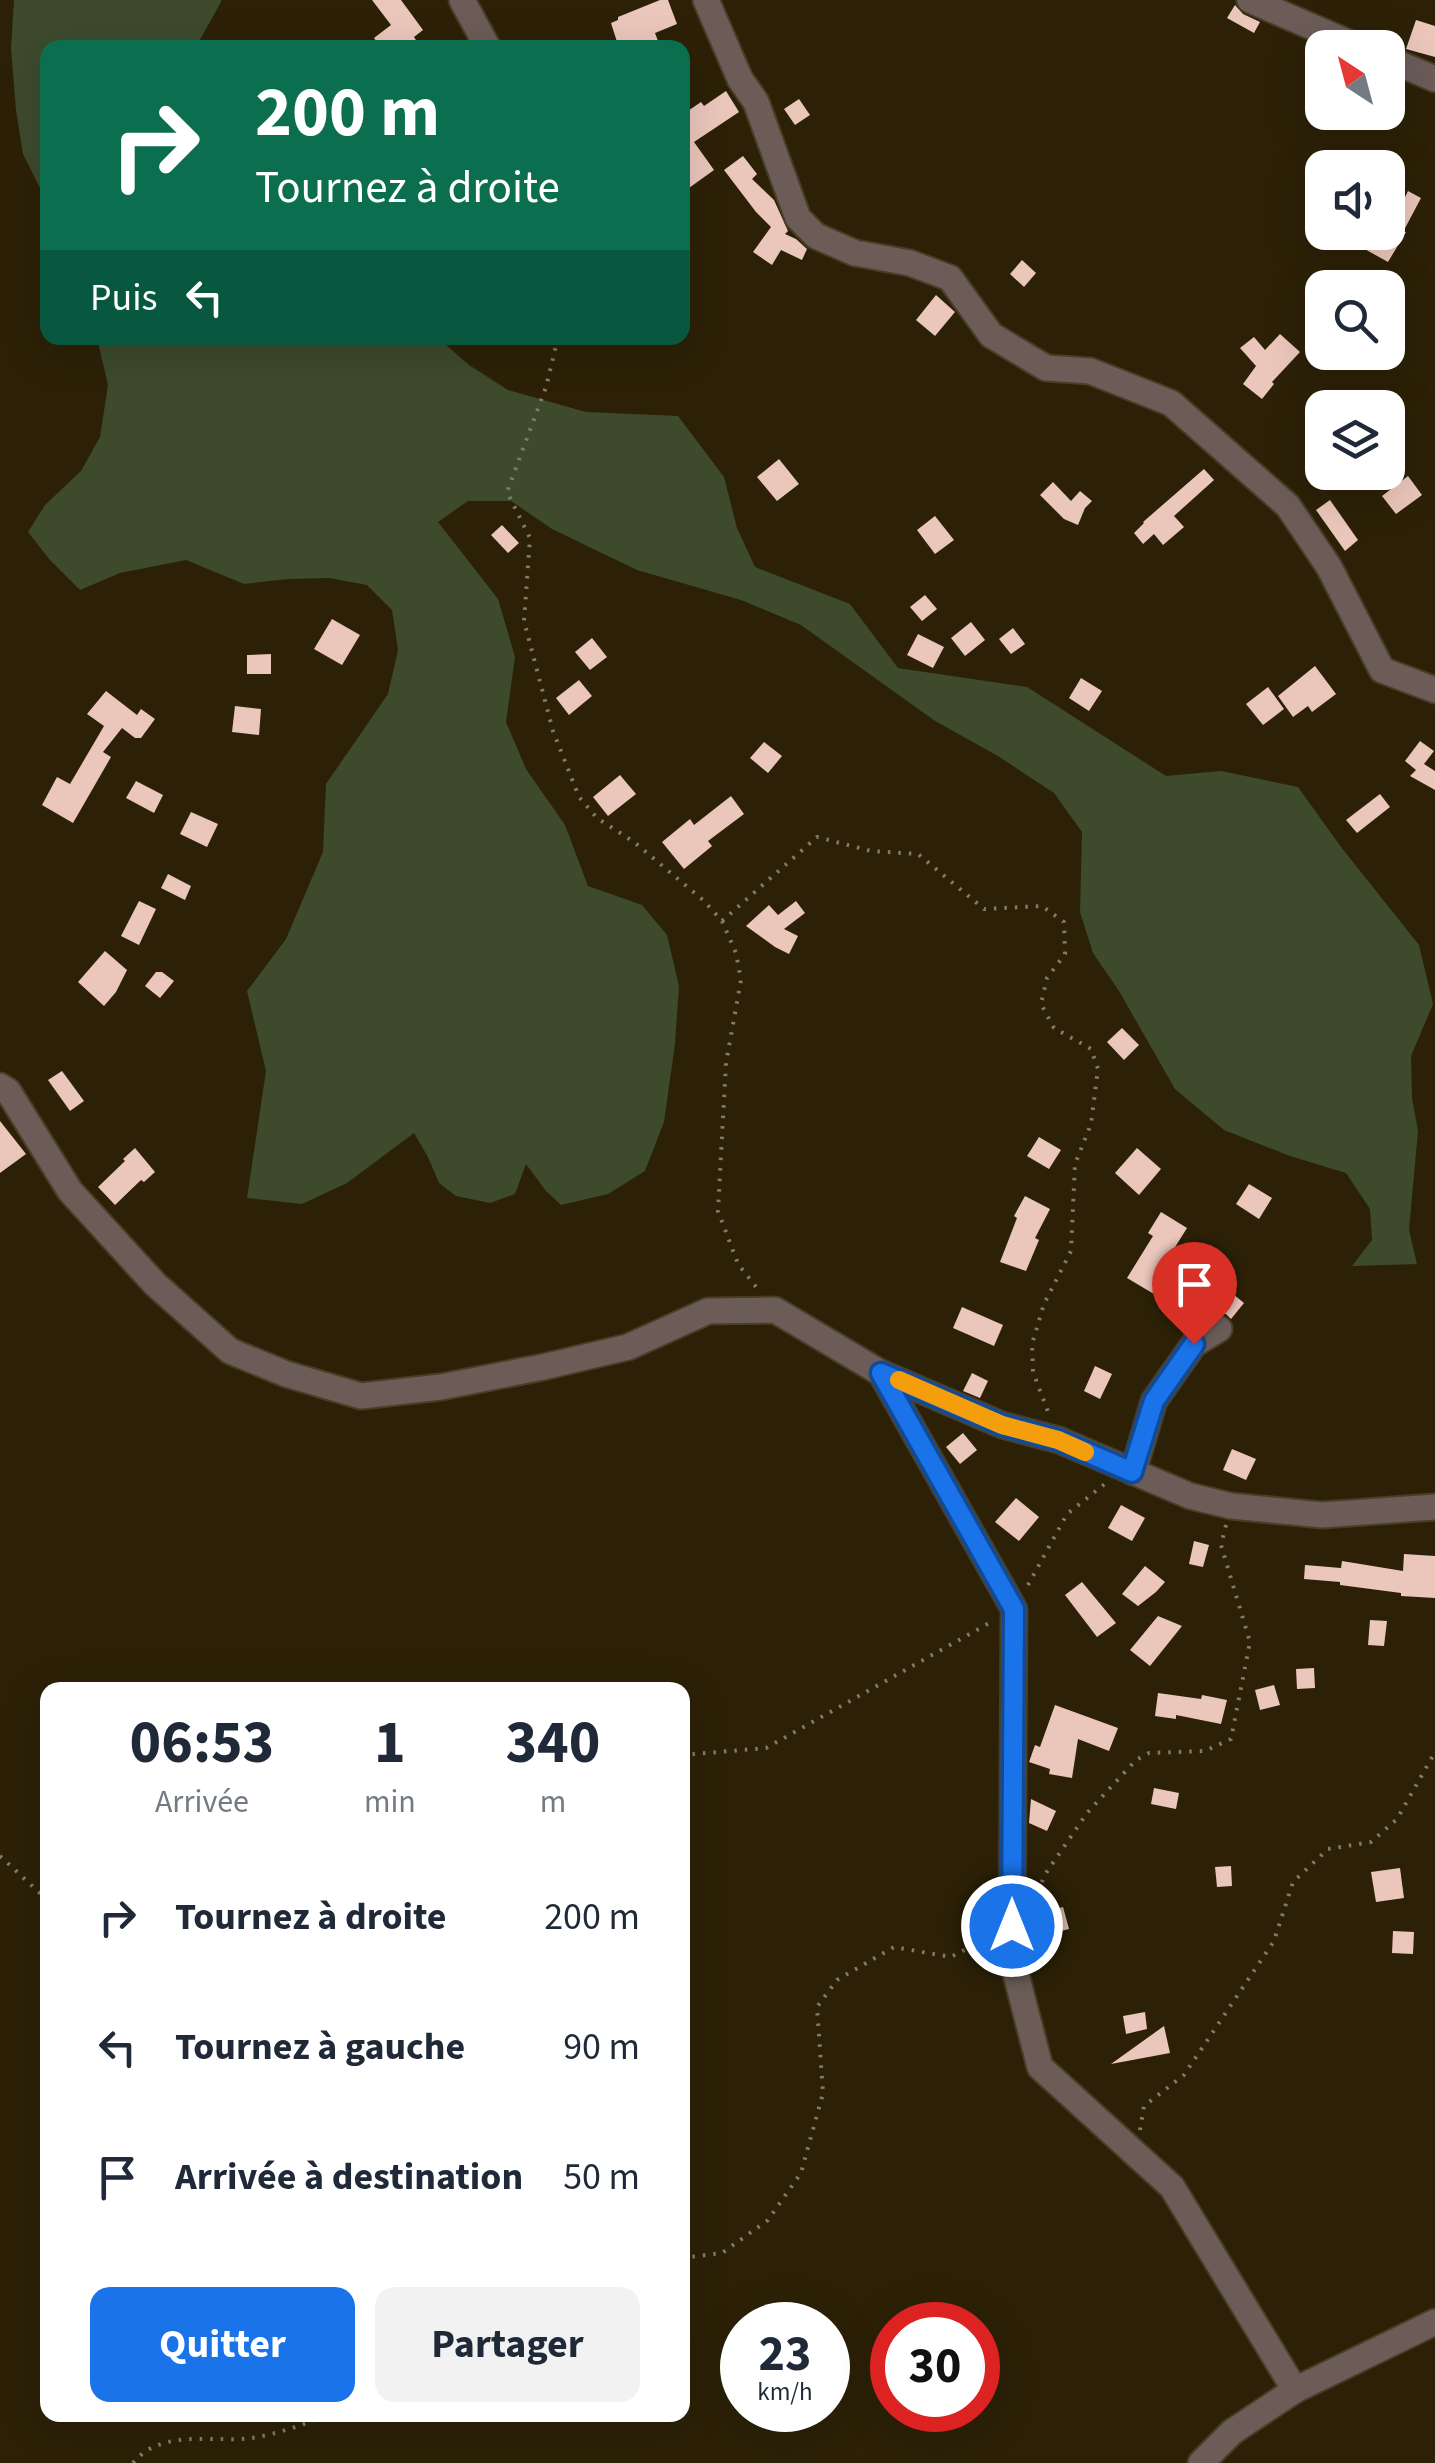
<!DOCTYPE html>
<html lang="fr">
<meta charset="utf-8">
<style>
:root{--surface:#fff;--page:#f2f2f3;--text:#1f2937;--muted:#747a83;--accent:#1a73e8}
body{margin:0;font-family:"Source Sans 3",sans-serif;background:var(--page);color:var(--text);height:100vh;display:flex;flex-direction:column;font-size:38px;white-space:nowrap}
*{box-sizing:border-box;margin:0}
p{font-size:32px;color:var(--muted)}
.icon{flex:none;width:55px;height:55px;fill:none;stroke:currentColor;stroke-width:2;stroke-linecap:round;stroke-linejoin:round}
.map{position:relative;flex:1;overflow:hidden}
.details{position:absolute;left:40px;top:1682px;width:650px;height:740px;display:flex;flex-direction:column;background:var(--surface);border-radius:20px;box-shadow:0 10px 40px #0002}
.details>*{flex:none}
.top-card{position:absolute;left:40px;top:40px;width:650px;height:305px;border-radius:20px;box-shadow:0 10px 40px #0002;background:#0b6e4f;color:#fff;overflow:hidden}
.needle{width:65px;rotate:324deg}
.controls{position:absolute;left:1305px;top:30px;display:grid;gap:20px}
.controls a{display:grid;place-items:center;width:100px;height:100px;border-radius:20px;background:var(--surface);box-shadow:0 10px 40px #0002;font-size:50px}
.speed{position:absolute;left:720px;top:2302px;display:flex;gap:20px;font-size:50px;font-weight:700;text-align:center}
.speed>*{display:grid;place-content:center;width:130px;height:130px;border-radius:50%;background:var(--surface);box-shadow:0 10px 40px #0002;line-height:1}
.speed small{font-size:25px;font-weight:400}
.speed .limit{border:15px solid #d22;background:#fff;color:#111}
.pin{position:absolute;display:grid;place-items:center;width:85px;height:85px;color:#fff;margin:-102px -42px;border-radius:50% 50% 50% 0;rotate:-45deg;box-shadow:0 0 10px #0007}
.pin .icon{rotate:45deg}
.me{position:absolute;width:110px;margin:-55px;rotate:0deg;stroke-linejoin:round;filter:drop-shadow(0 0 8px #0008)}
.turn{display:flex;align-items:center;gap:35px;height:210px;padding:0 50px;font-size:45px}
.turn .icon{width:130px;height:130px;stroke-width:2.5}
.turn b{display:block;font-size:70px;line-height:85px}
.then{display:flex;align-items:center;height:95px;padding:0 50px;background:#0003;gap:20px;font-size:38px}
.eta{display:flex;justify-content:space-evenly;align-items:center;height:170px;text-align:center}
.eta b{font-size:60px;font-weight:700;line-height:70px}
.action{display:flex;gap:20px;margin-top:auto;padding:20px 50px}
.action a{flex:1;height:115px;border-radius:20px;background:var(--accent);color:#fff;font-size:40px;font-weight:700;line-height:115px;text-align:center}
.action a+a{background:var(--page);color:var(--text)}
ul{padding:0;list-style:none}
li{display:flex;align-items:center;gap:30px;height:130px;padding:0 50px}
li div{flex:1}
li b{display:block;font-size:38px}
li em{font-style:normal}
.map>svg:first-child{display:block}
.green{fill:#3d4a2c}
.building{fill:#eac6bb}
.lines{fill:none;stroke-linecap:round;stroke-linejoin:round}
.minor-casing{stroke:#483d25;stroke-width:29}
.path{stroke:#847b66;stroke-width:4;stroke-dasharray:2.5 8;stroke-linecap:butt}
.minor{stroke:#6b5c58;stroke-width:25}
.route-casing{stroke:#114b97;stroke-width:25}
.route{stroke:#1a73e8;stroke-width:18}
.slow{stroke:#f59e0b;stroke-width:18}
</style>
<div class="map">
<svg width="1435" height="2463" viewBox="0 0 1435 2463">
<rect width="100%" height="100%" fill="#2c2107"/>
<!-- green -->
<g class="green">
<polygon points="14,0 222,0 196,47 48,48 47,202 23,154 16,110 11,49"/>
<polygon points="97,338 438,338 469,365 508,390 586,412 678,416 724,477 737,528 755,567 850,604 898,668 1027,687 1166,776 1221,771 1298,787 1341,847 1419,945 1433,1004 1411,1056 1412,1098 1418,1131 1409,1230 1417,1264 1352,1266 1372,1240 1370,1209 1346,1173 1290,1156 1224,1130 1175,1089 1119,991 1093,953 1080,912 1082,832 1054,793 998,756 935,721 801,625 741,600 637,570 552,529 511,501 468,501 438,522 498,599 515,657 506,722 526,769 565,825 588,886 642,905 667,935 679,986 675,1044 664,1122 645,1171 608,1194 561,1205 546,1191 526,1164 515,1194 490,1203 456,1196 439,1183 428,1157 414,1133 347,1183 302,1204 247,1198 266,1071 247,991 286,939 323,852 326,784 388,694 398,650 392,610 367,585 329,578 288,579 244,584 186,560 120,573 80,590 50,560 28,532 45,505 81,471 100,437 108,385"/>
</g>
<!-- building -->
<g class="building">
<polygon points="372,0 401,0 423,30 414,37 421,48 381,48 374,38 391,25"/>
<polygon points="660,0 668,0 677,24 655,33 658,41 637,48 619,48 611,23 618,20 618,17"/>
<polygon points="1235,5 1243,14 1260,22 1254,33 1227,18"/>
<polygon points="1416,20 1435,26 1435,57 1406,49"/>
<polygon points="726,91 739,112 694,142 714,170 682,193 682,115 701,102 704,106"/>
<polygon points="799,99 810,115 795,125 784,109"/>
<polygon points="743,156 757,174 752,179 774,200 788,231 785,234 796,239 807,249 802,260 781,250 772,265 753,252 771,227 756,212 724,170"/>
<polygon points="1408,191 1421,198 1403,232 1406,232 1388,262 1361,247 1370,232 1388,232"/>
<polygon points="1022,260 1036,273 1024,287 1010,274"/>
<polygon points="936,295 955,312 935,336 916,320"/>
<polygon points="1280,334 1300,352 1272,382 1274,384 1262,399 1243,384 1256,366 1240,348 1254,337 1265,350"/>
<polygon points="779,459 799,484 777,501 757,477"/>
<polygon points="1204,469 1214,480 1174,516 1184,527 1163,545 1154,534 1143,544 1134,533 1144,523 1143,522"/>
<polygon points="1408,476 1422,495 1396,514 1382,496"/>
<polygon points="1053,482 1071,501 1080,491 1092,501 1085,508 1078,525 1064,519 1040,495"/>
<polygon points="1330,500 1358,540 1345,551 1316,510"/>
<polygon points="935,516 954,540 935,554 917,530"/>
<polygon points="502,525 519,543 508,553 491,535"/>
<polygon points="925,595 937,609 922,621 910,607"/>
<polygon points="332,619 360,635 342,665 314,649"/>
<polygon points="971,622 985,640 965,656 951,638"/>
<polygon points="1013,628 1025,644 1011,654 999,639"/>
<polygon points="918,634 944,647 933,668 907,655"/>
<polygon points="592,638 607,657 590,670 575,652"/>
<polygon points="271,654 271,674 247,674 247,655"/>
<polygon points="1315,666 1336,694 1312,712 1308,706 1293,717 1278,696"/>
<polygon points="1081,678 1102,691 1089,711 1069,698"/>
<polygon points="579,680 592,696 569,715 556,698"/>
<polygon points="1268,687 1284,709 1263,725 1246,704"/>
<polygon points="106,691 137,715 141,709 155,719 141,738 135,738 122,728 103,752 111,757 73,823 42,805 57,777 70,784 104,726 87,714"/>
<polygon points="235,706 261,709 259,735 232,732"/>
<polygon points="1420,741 1434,751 1424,764 1435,771 1435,790 1410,776 1416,770 1405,761"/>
<polygon points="764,742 782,756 768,773 750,758"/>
<polygon points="620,775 636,794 608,816 593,797"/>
<polygon points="136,781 163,795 154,813 126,798"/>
<polygon points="1380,794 1390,807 1357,833 1346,820"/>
<polygon points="731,796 744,814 708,841 712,846 684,869 662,842 690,819 694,825"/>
<polygon points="191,812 218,824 207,847 180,834"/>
<polygon points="168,874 191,886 185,900 161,888"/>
<polygon points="139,901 156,909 139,945 121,936"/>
<polygon points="796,901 805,913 784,929 798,936 789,954 775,947 746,926 769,905 778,915"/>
<polygon points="105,951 127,970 116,992 104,1006 78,982"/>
<polygon points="156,972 162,972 174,981 160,998 145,986"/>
<polygon points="1122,1028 1139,1045 1124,1060 1107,1042"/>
<polygon points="62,1071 84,1101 70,1111 48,1080"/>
<polygon points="0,1121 26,1154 0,1173"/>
<polygon points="1039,1137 1061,1150 1049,1169 1027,1156"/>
<polygon points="135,1148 155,1172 144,1182 141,1180 115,1205 98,1187 125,1161 123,1159"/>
<polygon points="1137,1148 1161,1169 1139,1195 1115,1173"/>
<polygon points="1249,1184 1272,1198 1259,1219 1236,1204"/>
<polygon points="1025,1196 1050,1209 1035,1238 1039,1240 1026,1271 1000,1262 1017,1218 1014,1216"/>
<polygon points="1161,1212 1187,1228 1167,1260 1178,1267 1159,1297 1127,1278 1153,1236 1148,1233"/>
<polygon points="1228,1290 1244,1303 1231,1319 1226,1314 1215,1314 1211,1310"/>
<polygon points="962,1307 1003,1325 994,1346 953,1328"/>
<polygon points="1095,1366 1112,1374 1100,1399 1084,1391"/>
<polygon points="972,1373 988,1381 980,1398 963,1391"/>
<polygon points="963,1433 977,1450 960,1464 946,1447"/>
<polygon points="1232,1449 1256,1459 1246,1480 1223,1470"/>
<polygon points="1016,1498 1039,1517 1019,1541 995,1522"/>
<polygon points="1121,1505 1145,1518 1132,1541 1108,1528"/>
<polygon points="1194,1541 1209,1545 1203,1567 1189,1564"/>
<polygon points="1404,1554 1435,1556 1435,1598 1401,1596 1401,1593 1340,1585 1340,1582 1304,1579 1305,1565 1341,1568 1342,1561 1403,1571"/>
<polygon points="1145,1566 1165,1582 1156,1592 1138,1606 1122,1594"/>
<polygon points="1082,1582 1116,1623 1097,1637 1065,1595"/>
<polygon points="1158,1616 1182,1626 1150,1666 1130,1650"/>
<polygon points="1370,1620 1387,1621 1384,1646 1368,1645"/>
<polygon points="1314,1668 1315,1688 1297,1689 1296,1669"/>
<polygon points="1274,1685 1280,1705 1260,1710 1255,1690"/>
<polygon points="1158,1693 1201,1699 1202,1695 1227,1700 1221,1724 1176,1715 1176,1719 1155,1716"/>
<polygon points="1055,1705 1118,1728 1109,1751 1078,1739 1072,1778 1049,1774 1050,1769 1029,1762 1035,1745 1040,1747"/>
<polygon points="1154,1788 1179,1793 1176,1809 1151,1804"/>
<polygon points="1031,1799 1056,1811 1047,1831 1029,1823"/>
<polygon points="1231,1866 1232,1886 1217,1887 1215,1867"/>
<polygon points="1400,1868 1404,1898 1376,1902 1371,1872"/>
<polygon points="1063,1907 1069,1929 1045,1935 1040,1913"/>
<polygon points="1393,1931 1414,1932 1413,1954 1392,1953"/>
<polygon points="1145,2012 1147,2029 1126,2034 1123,2016"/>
<polygon points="1164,2026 1170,2053 1111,2064"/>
</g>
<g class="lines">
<!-- minor casing -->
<g class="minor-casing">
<g id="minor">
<polyline points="462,0 488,48"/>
<polyline points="706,0 740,79 756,102 798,218 816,236 855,253 910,263 950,278 991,335 1046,368 1090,371 1171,403 1288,506 1329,567 1382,670 1435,690"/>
<polyline points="1250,0 1361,48"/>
<polyline points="1388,59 1435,79"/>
<polyline points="0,1086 8,1091 70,1191 155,1284 230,1351 286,1374 361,1396 441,1387 543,1367 628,1347 708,1311 775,1310 881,1373 1002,1425 1059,1440 1190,1496 1231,1506 1322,1515 1435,1507"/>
<polyline points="881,1373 1014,1609 1012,1959 1040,2067 1172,2187 1295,2390"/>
<polyline points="1133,1472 1154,1401 1194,1344 1219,1329"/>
<polyline points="1201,2463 1232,2432 1295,2390 1435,2322"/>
</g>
</g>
<!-- path -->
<g class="path">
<polyline points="558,338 546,387 507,492 530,538 524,621 553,731 579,797 597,818 634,842 703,900 722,921 736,953 741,980 726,1063 718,1211 738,1264 757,1288"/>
<polyline points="722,921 817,837 871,851 918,854 984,909 1042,906 1064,922 1065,954 1047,978 1041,1004 1054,1028 1091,1049 1098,1069 1091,1124 1075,1164 1071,1251 1044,1304 1032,1344 1033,1372 1050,1417"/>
<polyline points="1028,1585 1067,1514 1106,1483"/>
<polyline points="682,1755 766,1748 991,1622"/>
<polyline points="0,1856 44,1897 48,1897"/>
<polyline points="1035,1902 1044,1876 1087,1813 1136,1760 1149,1753 1205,1751 1231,1739 1250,1642 1221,1545 1226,1525"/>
<polyline points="1140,2130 1144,2106 1184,2075 1274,1941 1293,1882 1328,1849 1371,1842 1397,1819 1435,1752"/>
<polyline points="682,2258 722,2253 768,2220 801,2173 823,2093 817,2007 837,1980 894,1947 951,1957 991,1936"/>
<path d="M133 2463C161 2428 213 2443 252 2438 277 2434 303 2425 327 2415"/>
</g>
<!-- minor -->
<use href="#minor" class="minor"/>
</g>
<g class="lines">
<!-- route casing -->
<g class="route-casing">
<polyline id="route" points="1012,1926 1014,1609 881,1373 1002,1425 1058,1440 1132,1472 1154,1401 1194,1344"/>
</g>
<!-- route -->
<use href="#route" class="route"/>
<!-- slow -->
<polyline class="slow" points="899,1380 1002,1425 1058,1440 1085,1452"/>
</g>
</svg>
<div class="controls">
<a><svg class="needle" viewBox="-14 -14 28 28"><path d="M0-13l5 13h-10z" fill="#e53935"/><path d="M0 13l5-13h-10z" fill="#747a83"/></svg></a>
<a><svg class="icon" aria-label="sound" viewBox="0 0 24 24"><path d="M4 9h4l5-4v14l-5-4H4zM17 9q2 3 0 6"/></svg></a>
<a><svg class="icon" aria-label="search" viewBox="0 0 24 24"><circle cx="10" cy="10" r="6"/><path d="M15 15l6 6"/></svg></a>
<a><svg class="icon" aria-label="layers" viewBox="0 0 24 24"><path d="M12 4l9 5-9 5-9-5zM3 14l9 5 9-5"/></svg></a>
</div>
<div class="speed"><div>23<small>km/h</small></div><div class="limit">30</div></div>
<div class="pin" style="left:1194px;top:1344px;background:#d93025"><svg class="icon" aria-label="arrive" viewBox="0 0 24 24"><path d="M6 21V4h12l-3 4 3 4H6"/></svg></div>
<svg class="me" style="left:1012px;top:1926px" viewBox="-20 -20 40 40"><circle r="17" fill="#1a73e8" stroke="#fff" stroke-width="3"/><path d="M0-11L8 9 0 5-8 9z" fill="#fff"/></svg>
<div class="top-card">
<div class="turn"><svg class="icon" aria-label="right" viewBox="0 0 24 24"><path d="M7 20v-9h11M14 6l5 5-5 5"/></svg><div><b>200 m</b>Tournez à droite</div></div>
<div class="then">Puis<svg class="icon" aria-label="left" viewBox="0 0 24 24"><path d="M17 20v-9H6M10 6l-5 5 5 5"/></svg></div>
</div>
<section class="details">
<div class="eta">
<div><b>06:53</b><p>Arrivée</p></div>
<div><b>1</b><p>min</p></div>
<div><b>340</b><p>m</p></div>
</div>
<ul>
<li><svg class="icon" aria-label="right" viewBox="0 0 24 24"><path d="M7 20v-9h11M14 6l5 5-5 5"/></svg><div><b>Tournez à droite</b></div><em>200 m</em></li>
<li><svg class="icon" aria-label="left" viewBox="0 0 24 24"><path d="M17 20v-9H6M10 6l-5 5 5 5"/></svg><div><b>Tournez à gauche</b></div><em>90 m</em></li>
<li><svg class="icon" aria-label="arrive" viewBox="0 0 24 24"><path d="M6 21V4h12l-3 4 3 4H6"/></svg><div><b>Arrivée à destination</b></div><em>50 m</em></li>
</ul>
<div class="action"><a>Quitter</a><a>Partager</a></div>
</section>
</div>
